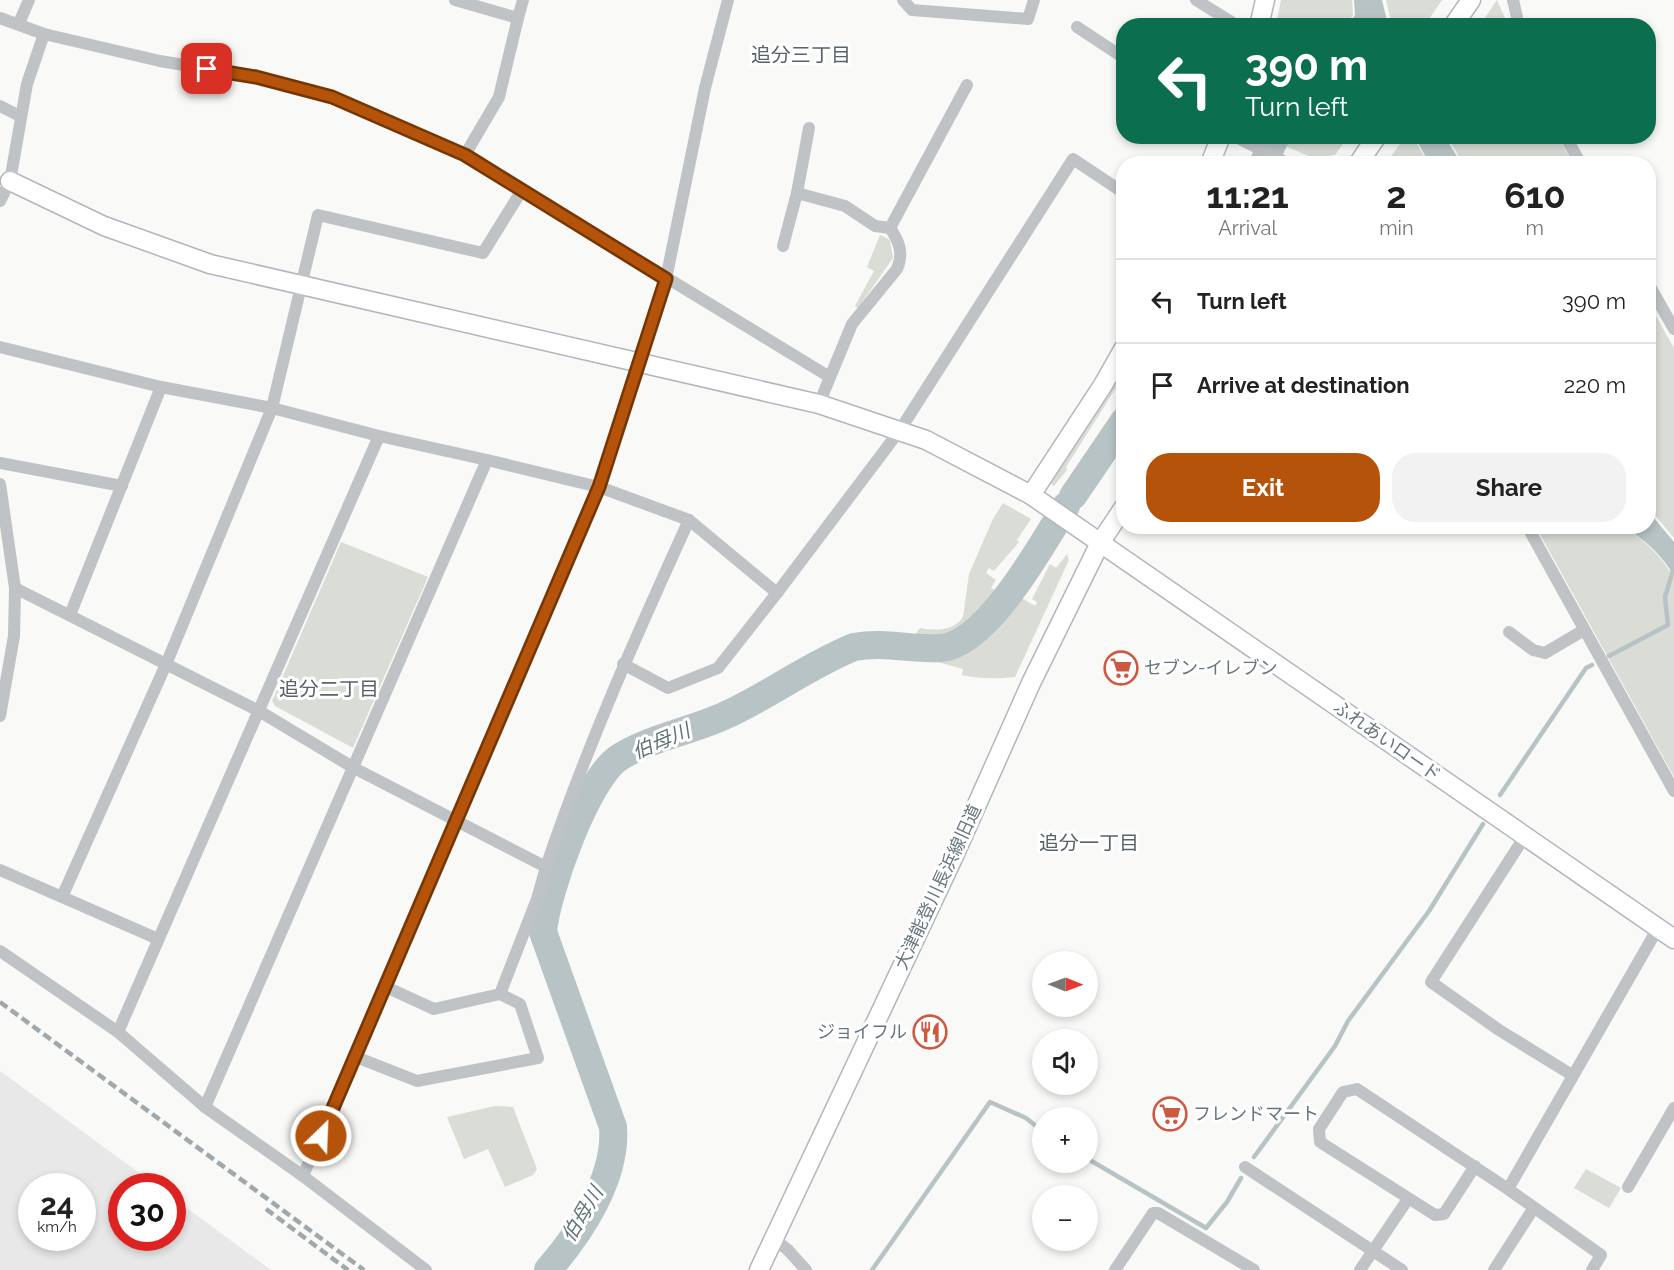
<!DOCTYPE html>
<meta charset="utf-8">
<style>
:root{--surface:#fff;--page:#f2f2f2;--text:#222;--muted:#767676;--line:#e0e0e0;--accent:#b45309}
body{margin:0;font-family:Raleway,"Noto Sans JP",sans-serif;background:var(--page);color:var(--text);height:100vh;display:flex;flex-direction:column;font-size:22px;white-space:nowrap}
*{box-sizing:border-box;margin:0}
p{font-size:20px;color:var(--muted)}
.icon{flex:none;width:33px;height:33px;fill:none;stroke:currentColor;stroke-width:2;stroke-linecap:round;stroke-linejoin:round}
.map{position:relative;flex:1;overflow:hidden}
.side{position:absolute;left:1116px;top:156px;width:540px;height:378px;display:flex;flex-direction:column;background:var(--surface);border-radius:24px;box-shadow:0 3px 9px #0003}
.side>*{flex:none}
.banner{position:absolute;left:1116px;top:18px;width:540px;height:126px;border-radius:24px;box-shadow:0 3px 9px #0003;background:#0b6e4f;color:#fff;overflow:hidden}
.needle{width:39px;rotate:91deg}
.tools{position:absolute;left:1032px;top:951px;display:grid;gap:12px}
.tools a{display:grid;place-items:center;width:66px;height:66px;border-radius:50%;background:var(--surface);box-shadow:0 3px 9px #0003;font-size:30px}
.speed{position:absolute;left:18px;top:1173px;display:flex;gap:12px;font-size:30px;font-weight:700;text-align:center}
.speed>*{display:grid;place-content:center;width:78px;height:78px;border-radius:50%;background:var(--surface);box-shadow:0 3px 9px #0003;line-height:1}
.speed small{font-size:15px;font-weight:400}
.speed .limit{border:9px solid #d22;background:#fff;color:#111}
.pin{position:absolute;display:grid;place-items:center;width:51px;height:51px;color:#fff;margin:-26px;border-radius:12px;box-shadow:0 3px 9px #0006}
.me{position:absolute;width:66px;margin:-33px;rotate:24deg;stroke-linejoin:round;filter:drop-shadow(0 0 4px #0008)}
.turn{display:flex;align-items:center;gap:21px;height:126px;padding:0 30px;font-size:27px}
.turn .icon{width:78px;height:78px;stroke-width:2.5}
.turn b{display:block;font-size:42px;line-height:51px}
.eta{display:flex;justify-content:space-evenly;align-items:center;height:102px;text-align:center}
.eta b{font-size:36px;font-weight:700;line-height:42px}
.action{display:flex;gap:12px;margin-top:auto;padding:12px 30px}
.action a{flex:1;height:69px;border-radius:24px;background:var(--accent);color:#fff;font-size:24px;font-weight:700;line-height:69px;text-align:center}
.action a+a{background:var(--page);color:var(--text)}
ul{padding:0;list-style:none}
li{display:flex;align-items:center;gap:18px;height:84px;padding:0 30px;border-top:2px solid var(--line)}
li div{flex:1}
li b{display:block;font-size:22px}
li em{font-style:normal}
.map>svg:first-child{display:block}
.built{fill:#e7e8e7;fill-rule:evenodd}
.green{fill:#d9ddd6}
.water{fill:#b8c3c6}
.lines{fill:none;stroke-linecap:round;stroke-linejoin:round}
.stream{stroke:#b8c3c6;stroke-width:4.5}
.river{stroke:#b8c3c6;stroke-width:28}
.secondary-casing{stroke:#b1b7bb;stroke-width:21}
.street{stroke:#bfc3c6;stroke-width:12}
.secondary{stroke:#fff;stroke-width:18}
.rail{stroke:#a1a8ac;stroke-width:4.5;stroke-dasharray:9 4.5;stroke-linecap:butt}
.route-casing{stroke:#753606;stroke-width:15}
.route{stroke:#b45309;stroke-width:10}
.labels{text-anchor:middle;stroke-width:6;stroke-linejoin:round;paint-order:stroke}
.poi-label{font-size:18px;fill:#67767e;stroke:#fff;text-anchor:start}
.street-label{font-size:18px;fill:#67767e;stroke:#fff}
.neighbourhood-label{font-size:20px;fill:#59636a;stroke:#fff}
.water-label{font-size:20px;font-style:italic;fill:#627378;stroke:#fff}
</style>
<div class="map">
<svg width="1674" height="1270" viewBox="0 0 1674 1270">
<rect width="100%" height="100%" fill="#f9f9f7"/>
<!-- built -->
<path class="built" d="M0 1071 157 1186H122V1238H172L173 1198 271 1270H0ZM32 1186H82V1238H32Z"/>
<!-- green -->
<g class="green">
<polygon points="1281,0 1352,0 1353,15 1346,25 1276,25"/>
<polygon points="1386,0 1442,0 1425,25 1392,26"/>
<polygon points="1497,0 1508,25 1480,25"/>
<polygon points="1280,137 1280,136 1348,137 1335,155 1313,158 1276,142"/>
<polygon points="1405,137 1413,137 1428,163 1386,163"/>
<polygon points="1447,137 1558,137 1573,163 1463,163"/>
<polygon points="880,235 890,240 893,258 858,308 855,306 874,271 867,267"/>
<polygon points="1648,302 1674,348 1674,538 1649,508"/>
<polygon points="1123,370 1123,377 1066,467 1067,470 1054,486 1052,485 1051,481"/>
<path d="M1003 503 1031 519 1017 540 1019 542 994 571 989 568 986 573 996 580 991 588 995 590C967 628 962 638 914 636L920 628C935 631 954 631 963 617L969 574 993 519Z"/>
<path d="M1536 527C1551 526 1611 523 1620 527 1642 536 1662 557 1674 578V777Z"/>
<polygon points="341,542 428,577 353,748 275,706 272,701"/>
<path d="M1067 554 1069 560 1015 677C996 679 980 679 962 675L963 669 934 661C977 658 996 629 1020 597L1035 606 1037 602 1032 599 1050 564 1056 568Z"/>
<polygon points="495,1106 513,1107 537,1169 533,1175 505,1187 488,1149 464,1159 447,1117"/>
<polygon points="1586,1169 1621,1188 1609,1208 1574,1188"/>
</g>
<!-- water -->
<g class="water">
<polygon points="1354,0 1382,0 1388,25 1348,25 1355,15"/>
<polygon points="1415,137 1445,137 1461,163 1429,163"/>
<path d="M1649 512 1674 542V576C1662 555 1644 538 1622 527L1648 526Z"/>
</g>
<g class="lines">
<!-- stream -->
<g class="stream">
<polyline points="1609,656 1668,625 1665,597 1674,567"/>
<polyline points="1500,795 1586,668 1592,665"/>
<polyline points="1254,1157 1335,1046 1348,1021 1429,911 1483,824"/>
<polyline points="1088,1159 1206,1228 1227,1202 1241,1178"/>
<polyline points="872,1270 990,1102 1026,1118 1042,1131"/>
</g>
<!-- river -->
<g class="river">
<polyline points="1263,164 1276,136"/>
<polyline points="1073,496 1124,421"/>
<path d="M548 1270C580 1233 617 1178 613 1127L543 932C546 894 587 777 620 757 652 737 692 731 726 715 770 695 809 665 854 647 885 641 911 650 941 648 988 644 1042 544 1066 506"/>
</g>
<!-- secondary casing -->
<g class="secondary-casing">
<g id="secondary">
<polyline points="1259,26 1265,0"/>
<polyline points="1453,26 1471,0"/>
<polyline points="1210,164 1221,136"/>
<polyline points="1358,164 1377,136"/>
<polyline points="10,181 104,226 210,264 819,404 926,440 1031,495 1674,939"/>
<polyline points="1031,495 1103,385 1124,348"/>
<polyline points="759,1270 954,856 1031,683 1100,543 1124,507"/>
</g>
</g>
<!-- street -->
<g class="street">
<polyline points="455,0 518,18 523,0"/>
<polyline points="903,0 912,10 1028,19 1034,0"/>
<polyline points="1196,0 1238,26"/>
<polyline points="1513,0 1519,26"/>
<polyline points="0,18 44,34 160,61 256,77 332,97 364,111 465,155 828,376"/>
<polyline points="19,23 29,0"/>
<polyline points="1077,27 1124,58"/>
<polyline points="0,106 20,116"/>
<polyline points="1234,136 1289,164"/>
<polyline points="1565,136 1581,164"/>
<polyline points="465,155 499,97 518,18"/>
<polyline points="797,193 845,206 875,226 890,228"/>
<polyline points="0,201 10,181 27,84 44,34"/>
<polyline points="783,246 797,193 809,128"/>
<polyline points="1648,283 1674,329"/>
<polyline points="0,347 161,387 272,408 379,436 487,460 205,1107"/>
<path d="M819 404 852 324 897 269C904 253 899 241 890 228L967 85"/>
<polyline points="487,460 599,487 689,520 777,593"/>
<polyline points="0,463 122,486"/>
<polyline points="0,484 15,588 14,636 0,716"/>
<polyline points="1527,526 1674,791"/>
<polyline points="15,588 259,711 354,768 546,867 537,899 500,994 434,1009 386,987"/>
<polyline points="70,615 161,387"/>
<polyline points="1509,632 1533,650 1545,653 1584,630"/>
<polyline points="623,664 668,688 718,668 777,593 900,430 1073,159 1124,193"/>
<polyline points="1525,836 1431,982 1499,1030 1572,1075"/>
<path d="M546 867C586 748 637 634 689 520"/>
<polyline points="0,870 62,897 167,662 272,408 318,215 483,253 522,190"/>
<polyline points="62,897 158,939"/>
<polyline points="0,951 118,1032 205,1107 303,1176 426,1270"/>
<polyline points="118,1032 379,436"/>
<polyline points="356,1057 417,1081 538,1058 520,1004 500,994"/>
<polyline points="1475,1166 1444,1214 1435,1215 1320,1142 1319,1129 1343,1092 1357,1089 1508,1189"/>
<polyline points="1245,1167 1402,1270"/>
<polyline points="303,1176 599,487 666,279 705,88 728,0"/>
<polyline points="1628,1187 1674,1108"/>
<polyline points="774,1239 788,1250 806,1270"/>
<polyline points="1115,1270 1153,1213 1158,1213 1254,1270"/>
<polyline points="1360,1270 1408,1199"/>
<polyline points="1494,1270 1533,1209"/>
<polyline points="1592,1270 1601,1255 1508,1189 1658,928"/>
</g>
<!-- secondary -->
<use href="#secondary" class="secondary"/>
<!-- rail -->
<g class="rail">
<polyline points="0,1002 364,1270"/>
<polyline points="266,1209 348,1270"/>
</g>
</g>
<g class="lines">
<!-- route casing -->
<g class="route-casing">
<polyline id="route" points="207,69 256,77 332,97 465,155 666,279 599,487 321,1136"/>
</g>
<!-- route -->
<use href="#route" class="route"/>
</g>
<!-- icons -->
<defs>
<g id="supermarket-ring" transform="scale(1.725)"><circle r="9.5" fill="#fff" stroke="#ce5941" stroke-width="1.5"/><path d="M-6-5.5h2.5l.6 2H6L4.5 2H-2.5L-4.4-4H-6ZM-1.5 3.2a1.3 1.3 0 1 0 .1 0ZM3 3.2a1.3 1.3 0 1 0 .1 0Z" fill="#ce5941"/></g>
<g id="restaurant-ring" transform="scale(1.725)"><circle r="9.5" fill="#fff" stroke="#ce5941" stroke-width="1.5"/><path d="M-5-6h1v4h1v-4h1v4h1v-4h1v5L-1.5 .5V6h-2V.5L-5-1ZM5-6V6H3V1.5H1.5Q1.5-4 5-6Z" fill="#ce5941"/></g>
</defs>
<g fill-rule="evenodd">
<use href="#supermarket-ring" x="1121" y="668"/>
<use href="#restaurant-ring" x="930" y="1032"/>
<use href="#supermarket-ring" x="1170" y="1114"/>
</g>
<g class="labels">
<!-- poi labels -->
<g class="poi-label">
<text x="1144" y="674">セブン-イレブン</text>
<text x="907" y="1038" text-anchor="end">ジョイフル</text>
<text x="1193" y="1120">フレンドマート</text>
</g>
<!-- street labels -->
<g class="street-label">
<text transform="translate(1387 741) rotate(35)" y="6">ふれあいロード</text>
<text transform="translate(938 887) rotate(-65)" y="6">大津能登川長浜線旧道</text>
</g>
<!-- neighbourhood labels -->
<g class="neighbourhood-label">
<text x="801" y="62">追分三丁目</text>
<text x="329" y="696">追分二丁目</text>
<text x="1089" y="850">追分一丁目</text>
</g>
<!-- water labels -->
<g class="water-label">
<text transform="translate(661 741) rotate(-23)" y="7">伯母川</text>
<text transform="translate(582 1214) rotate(-59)" y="7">伯母川</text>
</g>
</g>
</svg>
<div class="tools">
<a><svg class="needle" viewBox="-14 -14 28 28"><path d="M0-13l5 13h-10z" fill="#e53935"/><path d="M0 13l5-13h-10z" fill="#767676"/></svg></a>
<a><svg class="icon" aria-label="sound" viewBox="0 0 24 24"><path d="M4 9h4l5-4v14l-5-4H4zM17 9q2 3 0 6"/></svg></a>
<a>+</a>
<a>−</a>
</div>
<div class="speed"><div>24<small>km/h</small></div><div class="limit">30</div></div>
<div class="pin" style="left:207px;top:69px;background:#d93025"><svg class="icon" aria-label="arrive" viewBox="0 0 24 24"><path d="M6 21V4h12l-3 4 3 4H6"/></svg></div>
<svg class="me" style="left:321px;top:1136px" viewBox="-20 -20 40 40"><circle r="17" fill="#b45309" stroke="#fff" stroke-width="3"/><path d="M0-11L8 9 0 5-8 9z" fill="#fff"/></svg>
<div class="banner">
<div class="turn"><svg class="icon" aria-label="left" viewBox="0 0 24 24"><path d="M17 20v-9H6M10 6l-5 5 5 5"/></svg><div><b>390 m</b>Turn left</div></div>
</div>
<section class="side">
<div class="eta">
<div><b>11:21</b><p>Arrival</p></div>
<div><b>2</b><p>min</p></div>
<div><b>610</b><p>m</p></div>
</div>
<ul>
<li><svg class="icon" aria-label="left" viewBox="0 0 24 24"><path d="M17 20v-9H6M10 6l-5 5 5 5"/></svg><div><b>Turn left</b></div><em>390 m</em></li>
<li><svg class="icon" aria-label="arrive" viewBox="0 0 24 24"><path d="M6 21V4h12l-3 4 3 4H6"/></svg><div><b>Arrive at destination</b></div><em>220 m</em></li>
</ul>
<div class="action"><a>Exit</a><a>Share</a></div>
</section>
</div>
